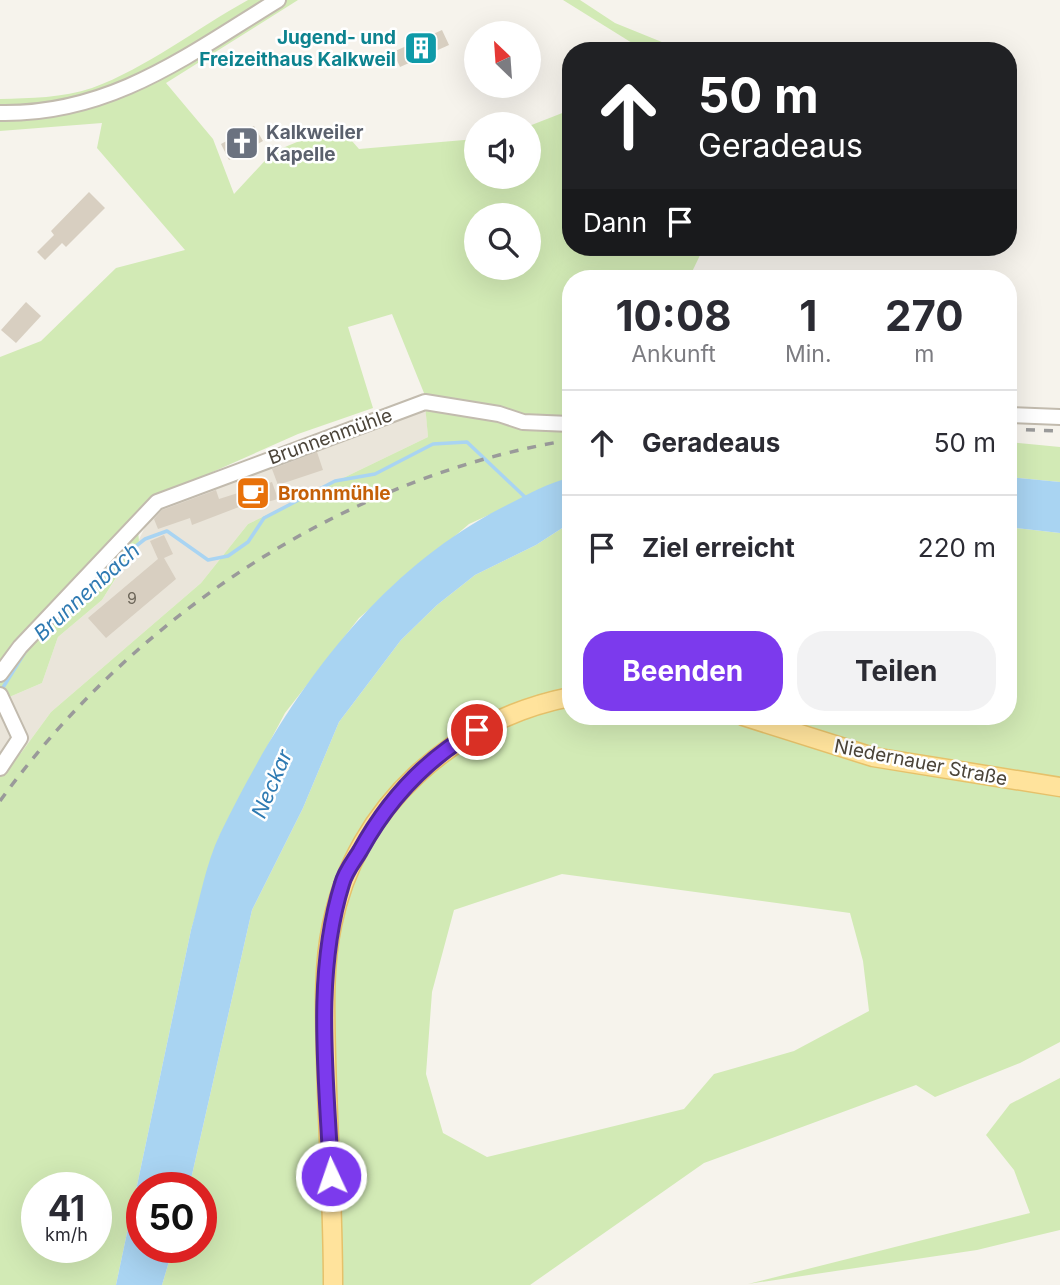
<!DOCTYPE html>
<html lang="de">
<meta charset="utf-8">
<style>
:root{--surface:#fff;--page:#f2f2f3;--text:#2b2b33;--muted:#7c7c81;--line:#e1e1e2;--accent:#7c3aed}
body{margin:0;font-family:Inter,sans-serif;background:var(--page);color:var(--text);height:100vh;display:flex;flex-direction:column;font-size:26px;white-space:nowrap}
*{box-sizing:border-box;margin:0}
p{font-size:23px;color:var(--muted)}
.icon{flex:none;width:38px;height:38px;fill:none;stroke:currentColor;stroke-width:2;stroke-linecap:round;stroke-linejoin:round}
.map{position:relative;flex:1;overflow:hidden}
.details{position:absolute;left:562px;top:270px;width:455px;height:455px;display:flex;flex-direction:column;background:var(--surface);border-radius:28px;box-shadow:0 7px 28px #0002}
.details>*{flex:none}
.banner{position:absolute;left:562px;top:42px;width:455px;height:214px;border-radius:28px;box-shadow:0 7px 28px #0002;background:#202124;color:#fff;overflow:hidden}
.needle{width:46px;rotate:335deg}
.controls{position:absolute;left:464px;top:21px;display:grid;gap:14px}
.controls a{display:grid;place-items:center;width:77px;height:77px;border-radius:50%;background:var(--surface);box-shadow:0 7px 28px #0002;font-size:35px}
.speed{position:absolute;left:21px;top:1172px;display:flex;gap:14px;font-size:35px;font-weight:700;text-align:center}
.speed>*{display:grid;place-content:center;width:91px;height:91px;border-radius:50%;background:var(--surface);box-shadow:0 7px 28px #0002;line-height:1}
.speed small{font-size:18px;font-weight:400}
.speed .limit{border:10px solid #d22;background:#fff;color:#111}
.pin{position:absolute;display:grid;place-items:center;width:60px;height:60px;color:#fff;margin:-30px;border:4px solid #fff;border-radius:50%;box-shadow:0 2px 7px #0007}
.me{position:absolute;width:77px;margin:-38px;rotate:357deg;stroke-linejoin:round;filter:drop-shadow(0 0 5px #0008)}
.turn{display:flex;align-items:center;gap:24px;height:147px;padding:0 21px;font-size:32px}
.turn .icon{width:91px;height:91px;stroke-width:2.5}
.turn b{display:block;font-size:49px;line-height:60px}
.then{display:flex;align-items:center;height:66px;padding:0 21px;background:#0003;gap:14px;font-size:26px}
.eta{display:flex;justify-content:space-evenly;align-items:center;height:119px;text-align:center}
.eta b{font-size:42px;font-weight:700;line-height:49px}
.button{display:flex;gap:14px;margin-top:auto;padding:14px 21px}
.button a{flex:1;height:80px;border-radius:28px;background:var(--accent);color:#fff;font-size:28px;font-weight:700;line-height:80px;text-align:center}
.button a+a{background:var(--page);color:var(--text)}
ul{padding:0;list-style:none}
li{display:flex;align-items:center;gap:21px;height:105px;padding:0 21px;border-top:2px solid var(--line)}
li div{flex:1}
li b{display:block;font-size:26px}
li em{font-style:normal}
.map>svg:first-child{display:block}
.residential{fill:#eae5da}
.green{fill:#d2eab5;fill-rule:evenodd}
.water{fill:#a9d4f2}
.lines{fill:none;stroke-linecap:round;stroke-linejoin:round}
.stream{stroke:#a9d4f2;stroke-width:3.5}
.building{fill:#d8cfc1}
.minor-casing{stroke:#c2bbae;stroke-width:18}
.major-casing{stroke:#e6c16a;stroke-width:21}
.minor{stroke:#fff;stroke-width:14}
.major{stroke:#ffe39c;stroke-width:18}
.rail{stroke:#9a9a9a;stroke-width:3.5;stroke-dasharray:9 9;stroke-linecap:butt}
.route-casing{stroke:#51269a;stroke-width:18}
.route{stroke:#7c3aed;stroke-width:12}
.labels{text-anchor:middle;stroke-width:5;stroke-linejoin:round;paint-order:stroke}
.number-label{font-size:16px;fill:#6e675b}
.culture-label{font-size:19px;font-weight:bold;fill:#0d838f;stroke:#fff;text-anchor:end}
.worship-label{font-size:19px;font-weight:bold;fill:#5b616d;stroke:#fff;text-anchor:start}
.street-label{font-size:19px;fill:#4b4439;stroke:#fff}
.food-label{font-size:19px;font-weight:bold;fill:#c56008;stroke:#fff;text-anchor:start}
.water-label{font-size:21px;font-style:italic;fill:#2e7ab2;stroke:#fff}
</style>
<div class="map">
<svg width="1060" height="1285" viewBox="0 0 1060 1285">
<rect width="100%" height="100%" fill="#f6f3ec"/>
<!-- residential -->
<polygon class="residential" points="425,402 428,437 248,524 201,583 51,712 21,753 0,766 0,686 7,698 42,683 58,637 102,600 134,550 157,502"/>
<!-- green -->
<g class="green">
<path d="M248 0H298L166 83 213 139 234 194 273 152 338 125 359 149 476 139V177H528L529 126 570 110V247H704L689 278H570V478L469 524 359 618 285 713 219 837 191 930 116 1285H0V766L21 753 51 712 201 583 248 524 428 437 424 393 392 314 348 327 373 408 298 434 172 490 138 531 139 541 102 600 58 637 42 683 7 698 0 686V357L41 341 116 268 185 250 97 148 102 123 0 131V99C30 98 63 98 92 88 147 68 197 28 248 0ZM476 215H528V268H476ZM37 1188H96V1248H37Z"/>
<polygon points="563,0 580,0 615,23 684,51 645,51"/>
<polygon points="1008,442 1060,447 1060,482 1008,477"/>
<path d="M570 523V716H1008V527L1060 533V1042L1020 1063 935 1097 916 1085 704 1163 530 1285H162L173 1248H201V1188H189L252 910 303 808 339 722 401 640 437 605 475 575 536 545ZM562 874 850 913 863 961 869 1011 794 1051 714 1074 684 1109 487 1157 443 1133 426 1074 432 992 454 910Z"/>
<polygon points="1060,1078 1060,1230 977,1250 748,1284 1030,1213 1014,1170 986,1135 1010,1104"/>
</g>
<!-- water -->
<g class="water">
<polygon points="1008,477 1060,482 1060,533 1008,527"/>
<path d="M570 478V523L536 545 475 575 437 605 401 640 339 722 303 808 252 910 189 1188H142V1248H173L162 1285H116L191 930C200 899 206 863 220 834 284 702 373 572 507 505 527 495 549 482 570 478Z"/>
</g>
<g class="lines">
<!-- stream -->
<g class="stream">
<polyline points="54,621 131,550 145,539 167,531 208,560 228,556 248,542 264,518 335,481 375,474 433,444 467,442 527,499"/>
<polyline points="2,689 27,649"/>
</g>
</g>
<!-- building -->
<g class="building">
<polygon points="442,30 449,45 400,67 393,52"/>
<polygon points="254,126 263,141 229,160 221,144"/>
<polygon points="89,192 105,208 66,247 62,243 45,260 37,252 54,235 51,231"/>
<polygon points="26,302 41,316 16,343 1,330"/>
<polygon points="317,452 323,470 278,485 272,469"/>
<polygon points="272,482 278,499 267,502 265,497 192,525 190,518 158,529 154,519 162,510 216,490 219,499"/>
<polygon points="164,535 173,554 164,558 176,579 106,638 88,618 158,559 150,541"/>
</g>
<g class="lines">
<!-- minor casing -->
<g class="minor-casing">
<g id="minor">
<path d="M0 113C111 115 188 55 278 0"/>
<polyline points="1008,415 1060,417"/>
<polyline points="0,674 20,647 157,502 425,402 499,414 523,422 570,424"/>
<polyline points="0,695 20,738 0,768"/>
</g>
</g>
<!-- major casing -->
<g class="major-casing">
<g id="major">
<polyline points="743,716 873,757 1060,787"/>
<path d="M333 1285C333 1209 328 1133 326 1057 325 1013 323 967 332 925 356 806 454 720 570 697"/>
</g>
</g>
<!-- minor -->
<use href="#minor" class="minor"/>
<!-- major -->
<use href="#major" class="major"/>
<!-- rail -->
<g class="rail">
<polyline points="1008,429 1060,431"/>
<path d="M0 801C134 616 344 477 570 440"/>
</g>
</g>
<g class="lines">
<!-- route casing -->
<g class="route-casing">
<path id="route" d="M331 1176C327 1080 313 977 342 884 345 872 354 861 360 851 388 800 425 759 477 730"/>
</g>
<!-- route -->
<use href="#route" class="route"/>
</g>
<!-- icons -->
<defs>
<g id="building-square" transform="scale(1.75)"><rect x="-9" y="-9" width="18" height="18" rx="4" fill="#0f9aa8" stroke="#fff"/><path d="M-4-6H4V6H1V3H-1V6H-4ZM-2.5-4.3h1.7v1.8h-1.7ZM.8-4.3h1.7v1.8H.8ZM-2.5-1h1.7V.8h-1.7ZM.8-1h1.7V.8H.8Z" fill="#fff"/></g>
<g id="church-square" transform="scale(1.75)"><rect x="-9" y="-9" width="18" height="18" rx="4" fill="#6b7280" stroke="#fff"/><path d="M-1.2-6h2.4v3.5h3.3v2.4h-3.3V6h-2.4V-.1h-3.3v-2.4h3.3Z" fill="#fff"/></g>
<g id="cafe-square" transform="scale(1.75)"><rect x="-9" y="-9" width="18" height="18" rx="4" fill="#e8710a" stroke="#fff"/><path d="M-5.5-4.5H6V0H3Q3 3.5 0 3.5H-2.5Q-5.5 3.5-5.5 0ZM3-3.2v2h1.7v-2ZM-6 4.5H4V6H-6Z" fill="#fff"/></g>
</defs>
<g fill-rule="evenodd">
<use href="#building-square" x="421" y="48"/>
<use href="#church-square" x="242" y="143"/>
<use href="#cafe-square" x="253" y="493"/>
</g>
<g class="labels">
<!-- number labels -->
<g class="number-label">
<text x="132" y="604">9</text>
</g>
<!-- culture labels -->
<g class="culture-label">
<text x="396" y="44">Jugend- und<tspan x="396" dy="22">Freizeithaus Kalkweil</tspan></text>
</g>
<!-- worship labels -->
<g class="worship-label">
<text x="266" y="139">Kalkweiler<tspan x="266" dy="22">Kapelle</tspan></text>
</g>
<!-- street labels -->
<g class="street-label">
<text transform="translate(330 436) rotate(-20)" y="7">Brunnenmühle</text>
<text transform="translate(921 762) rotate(11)" y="7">Niedernauer Straße</text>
</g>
<!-- food labels -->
<g class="food-label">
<text x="278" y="500">Bronnmühle</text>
</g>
<!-- water labels -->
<g class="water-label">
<text transform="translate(87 592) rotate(-42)" y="7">Brunnenbach</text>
<text transform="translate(272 784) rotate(-67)" y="7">Neckar</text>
</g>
</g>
</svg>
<div class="controls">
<a><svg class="needle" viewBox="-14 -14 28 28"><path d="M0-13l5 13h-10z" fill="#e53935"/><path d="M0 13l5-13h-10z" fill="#7c7c81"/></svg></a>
<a><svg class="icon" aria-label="sound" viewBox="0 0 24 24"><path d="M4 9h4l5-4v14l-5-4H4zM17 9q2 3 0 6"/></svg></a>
<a><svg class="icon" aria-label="search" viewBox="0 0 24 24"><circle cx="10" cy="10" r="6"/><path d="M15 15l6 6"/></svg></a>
</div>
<div class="speed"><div>41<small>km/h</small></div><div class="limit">50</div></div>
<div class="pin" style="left:477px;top:730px;background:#d93025"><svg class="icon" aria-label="arrive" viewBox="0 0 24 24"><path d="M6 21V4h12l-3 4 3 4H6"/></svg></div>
<svg class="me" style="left:331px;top:1176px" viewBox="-20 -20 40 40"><circle r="17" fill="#7c3aed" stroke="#fff" stroke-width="3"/><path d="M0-11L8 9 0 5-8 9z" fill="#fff"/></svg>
<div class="banner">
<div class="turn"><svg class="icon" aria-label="ahead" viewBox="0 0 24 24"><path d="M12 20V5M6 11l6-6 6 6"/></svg><div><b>50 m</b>Geradeaus</div></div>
<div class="then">Dann<svg class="icon" aria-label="arrive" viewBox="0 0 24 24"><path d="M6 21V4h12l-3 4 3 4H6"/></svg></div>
</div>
<section class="details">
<div class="eta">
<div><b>10:08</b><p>Ankunft</p></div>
<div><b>1</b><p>Min.</p></div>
<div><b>270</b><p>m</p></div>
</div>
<ul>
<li><svg class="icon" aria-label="ahead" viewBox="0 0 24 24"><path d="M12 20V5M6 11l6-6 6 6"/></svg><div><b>Geradeaus</b></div><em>50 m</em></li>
<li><svg class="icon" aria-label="arrive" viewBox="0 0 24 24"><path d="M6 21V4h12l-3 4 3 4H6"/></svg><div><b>Ziel erreicht</b></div><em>220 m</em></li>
</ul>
<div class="button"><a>Beenden</a><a>Teilen</a></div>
</section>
</div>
